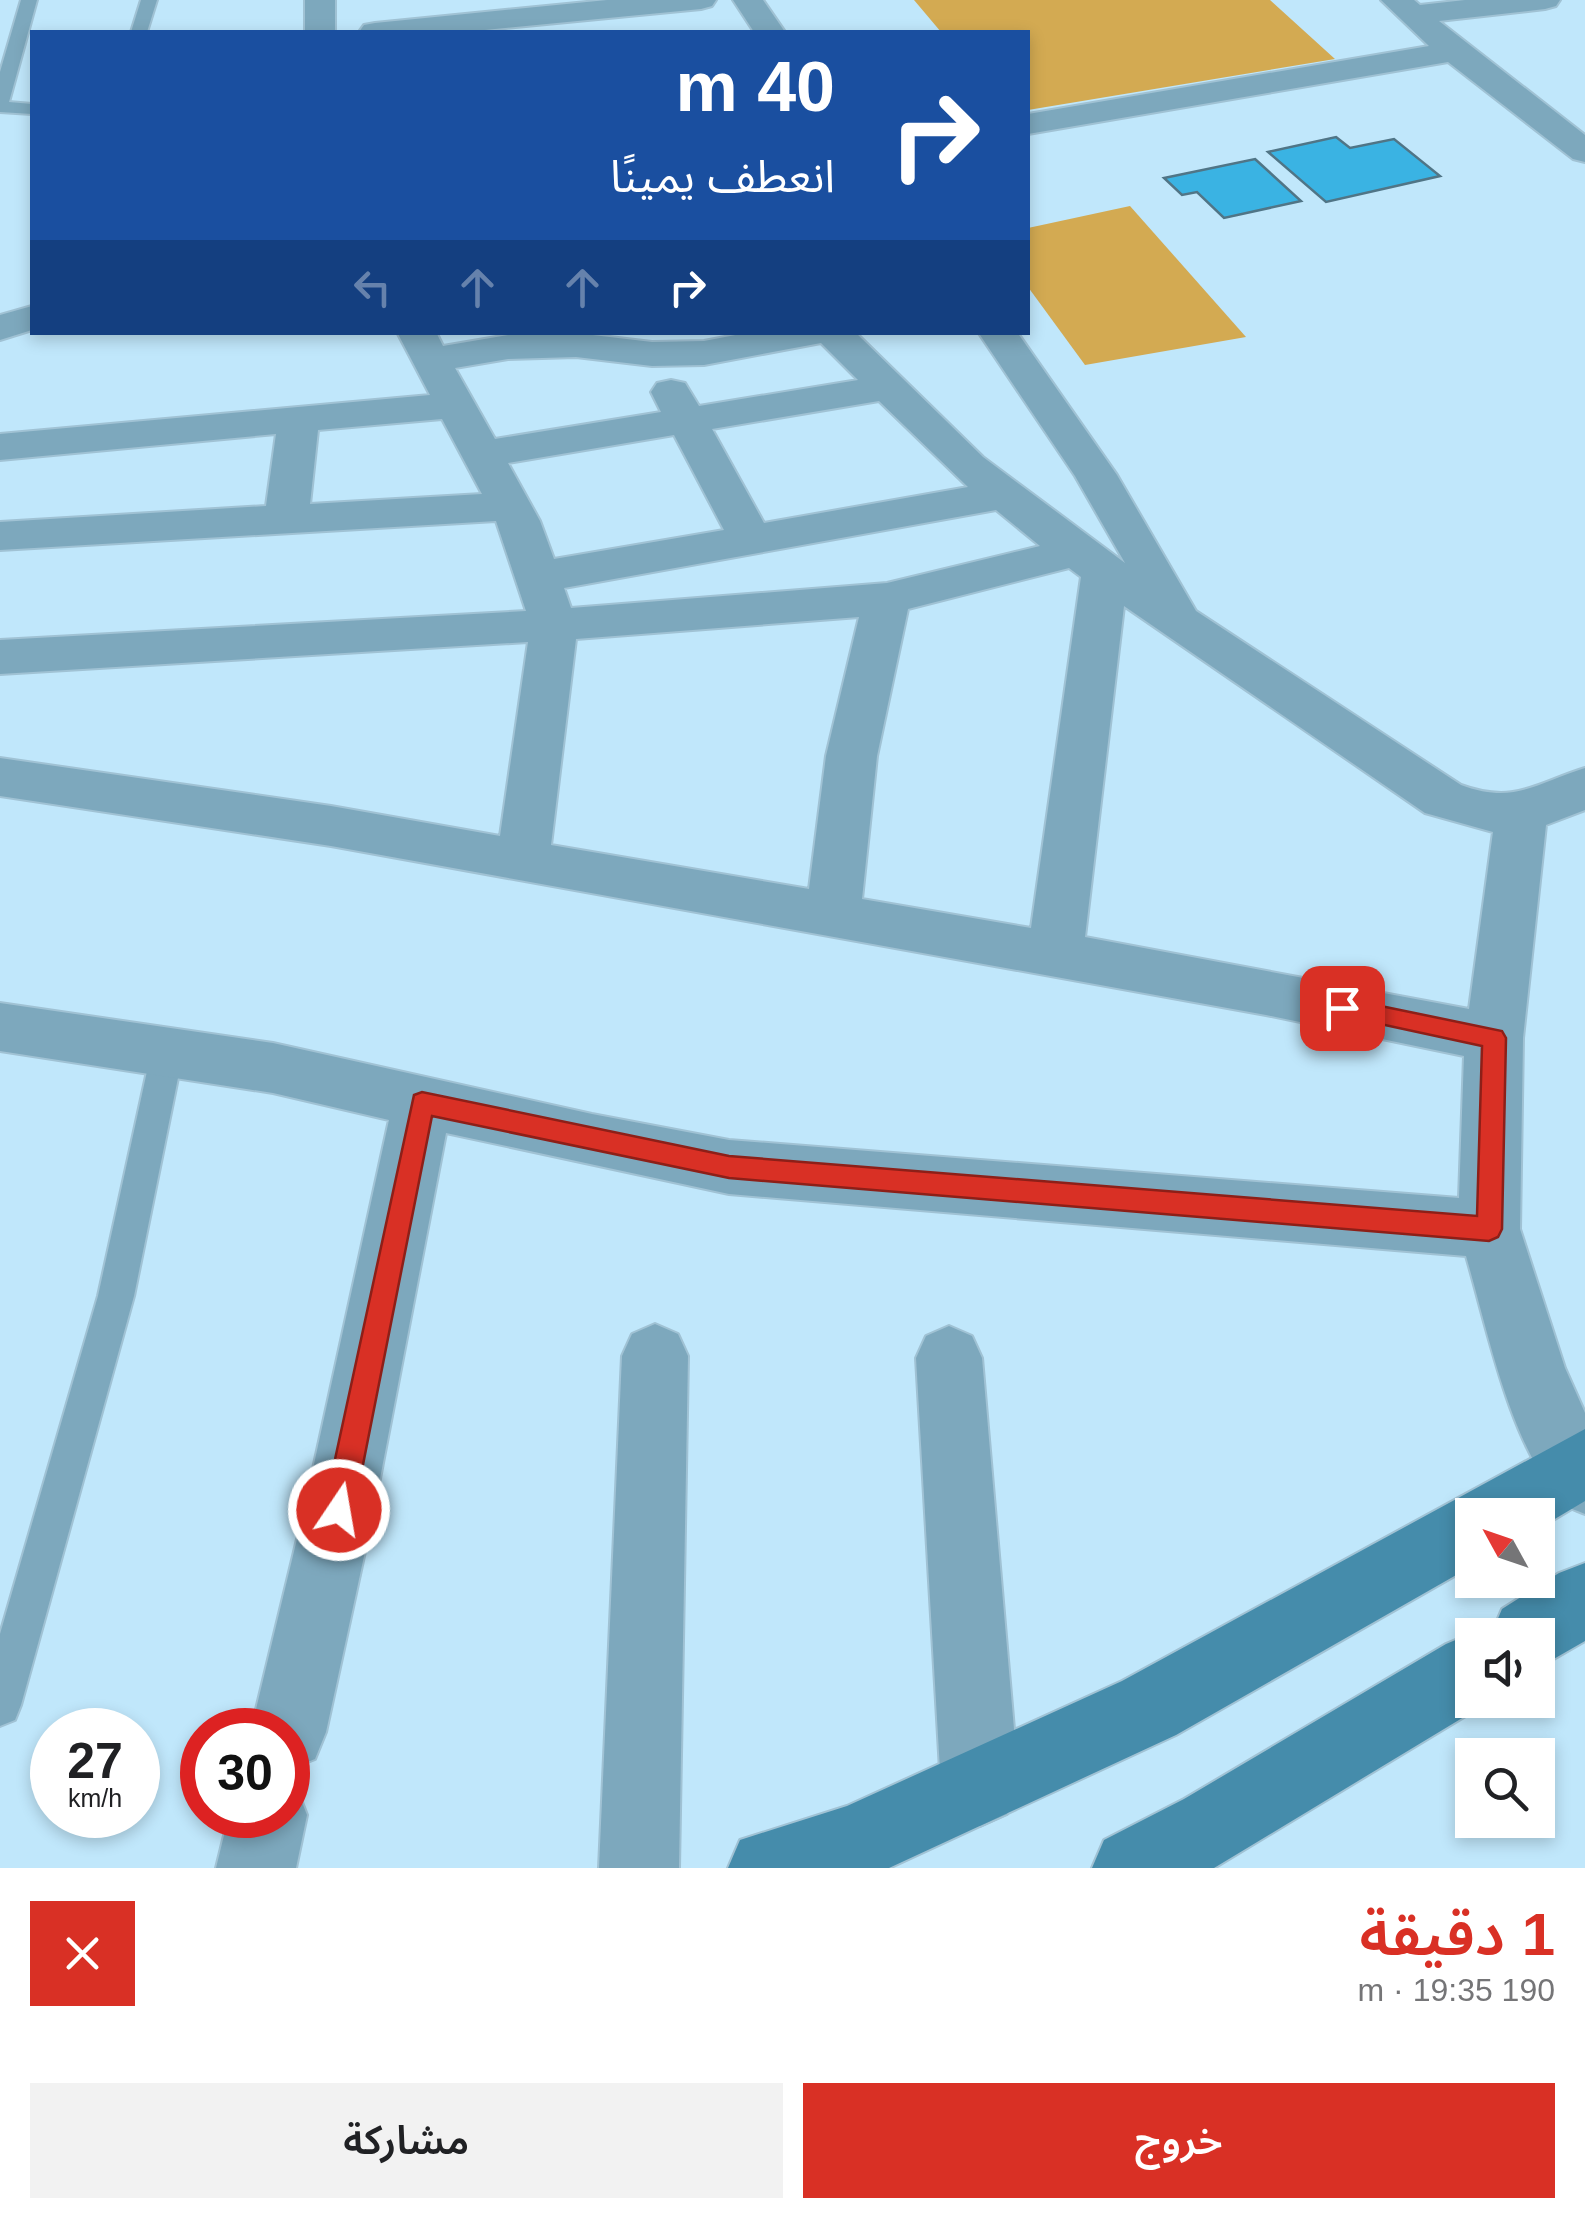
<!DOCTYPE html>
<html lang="ar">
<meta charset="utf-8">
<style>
:root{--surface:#fff;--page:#f2f2f2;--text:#202124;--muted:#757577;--accent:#d93025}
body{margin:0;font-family:Helvetica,"Noto Sans Arabic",sans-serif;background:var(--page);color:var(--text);direction:rtl;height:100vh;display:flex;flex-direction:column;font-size:38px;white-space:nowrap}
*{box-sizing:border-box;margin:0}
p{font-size:32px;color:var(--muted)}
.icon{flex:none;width:55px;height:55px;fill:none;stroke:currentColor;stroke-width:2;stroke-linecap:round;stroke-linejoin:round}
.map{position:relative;height:1868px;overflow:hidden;direction:ltr}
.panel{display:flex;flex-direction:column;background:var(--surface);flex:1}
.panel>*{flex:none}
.banner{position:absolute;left:30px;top:30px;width:1000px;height:305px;border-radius:0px;box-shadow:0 5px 15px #0003;direction:rtl;background:#1a4fa0;color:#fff;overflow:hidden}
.needle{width:65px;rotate:310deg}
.buttons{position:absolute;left:1455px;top:1498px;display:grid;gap:20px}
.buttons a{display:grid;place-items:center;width:100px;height:100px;border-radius:0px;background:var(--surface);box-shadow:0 5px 15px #0003;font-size:50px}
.speed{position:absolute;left:30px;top:1708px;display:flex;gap:20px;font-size:50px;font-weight:700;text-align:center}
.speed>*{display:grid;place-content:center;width:130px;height:130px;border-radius:50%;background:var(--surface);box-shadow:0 5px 15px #0003;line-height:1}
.speed small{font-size:25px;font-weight:400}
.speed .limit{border:15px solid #d22;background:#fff;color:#111}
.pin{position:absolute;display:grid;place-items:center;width:85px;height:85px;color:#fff;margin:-42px;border-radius:20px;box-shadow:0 5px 15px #0006}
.me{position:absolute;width:110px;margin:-55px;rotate:12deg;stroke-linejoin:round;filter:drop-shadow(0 0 8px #0008)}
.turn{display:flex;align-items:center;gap:35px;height:210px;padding:0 30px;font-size:45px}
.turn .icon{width:130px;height:130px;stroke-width:2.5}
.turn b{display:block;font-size:70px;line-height:85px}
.lanes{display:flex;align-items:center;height:95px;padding:0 30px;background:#0003;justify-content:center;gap:50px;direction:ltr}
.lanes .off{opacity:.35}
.round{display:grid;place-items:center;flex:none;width:105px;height:105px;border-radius:0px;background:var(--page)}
.headline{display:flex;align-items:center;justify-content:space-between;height:170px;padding:0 30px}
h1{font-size:60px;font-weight:600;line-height:75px;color:var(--accent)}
.cta{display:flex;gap:20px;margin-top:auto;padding:20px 30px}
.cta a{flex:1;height:115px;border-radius:0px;background:var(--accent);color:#fff;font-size:40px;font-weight:600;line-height:115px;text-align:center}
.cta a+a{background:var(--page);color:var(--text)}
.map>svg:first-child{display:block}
.green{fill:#d3aa52}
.building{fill:#3ab3e3;stroke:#507586;stroke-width:2.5}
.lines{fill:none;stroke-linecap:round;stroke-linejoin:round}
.service-casing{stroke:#a0c2d4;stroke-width:4}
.minor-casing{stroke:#a0c2d4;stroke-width:4}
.secondary-casing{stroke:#a0c2d4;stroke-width:4}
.service{fill:#7da8bd;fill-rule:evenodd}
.minor{fill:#7da8bd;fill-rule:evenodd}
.secondary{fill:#458cab;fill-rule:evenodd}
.route{fill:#d93025;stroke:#8d1f18;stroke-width:2.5}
</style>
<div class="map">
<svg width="1585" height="1868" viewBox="0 0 1585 1868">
<rect width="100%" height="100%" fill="#c0e7fb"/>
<!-- green -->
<g class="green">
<polygon points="914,0 1270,0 1335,59 1028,110 1028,32 941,32"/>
<polygon points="1130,206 1246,337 1085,365 1028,287 1028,228"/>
</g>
<!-- building -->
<g class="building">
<polygon points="1336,137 1350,148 1394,139 1440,176 1326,202 1268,152"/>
<polygon points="1255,159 1301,201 1224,218 1197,192 1182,195 1164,178"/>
</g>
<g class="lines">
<!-- service casing -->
<g class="service-casing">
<g id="service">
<polygon points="21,0 37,0 9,102 32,104 32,114 0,112 0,72"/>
<polygon points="141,0 157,0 147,32 131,32"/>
<polygon points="167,1040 178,1044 183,1053 134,1296 21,1705 15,1720 0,1726 0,1634 98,1296 151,1053 156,1044"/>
</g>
</g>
<!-- minor casing -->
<g class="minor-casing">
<g id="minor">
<rect x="305" y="0" width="30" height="32"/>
<polygon points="607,0 716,0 712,6 701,9 465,32 359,32 364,25 375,23"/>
<polygon points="733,0 763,0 785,32 754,32"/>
<polygon points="1381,0 1414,0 1420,5 1465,0 1560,0 1556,6 1545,9 1439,21 1585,135 1585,162 1573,159 1448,62 1028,134 1028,114 1429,46"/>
<polygon points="32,306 32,330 0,340 0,315"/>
<path d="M397 332H436L443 346 508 335 576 333 652 342 704 341 751 332H855L983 457 1125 563 1075 476 978 332H1017L1117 475 1196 611 1461 785C1515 805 1536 783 1585 768V810L1546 825 1523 1038 1520 1229 1565 1368 1585 1413V1514C1576 1510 1564 1507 1558 1500 1507 1432 1489 1335 1466 1256L729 1194 446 1133 374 1510 326 1732 315 1759 288 1770V1730H251L304 1510 389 1120 273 1093 0 1051V1003L273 1043 592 1114 729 1140 1459 1198 1464 1056 1266 1015 331 846 0 796V758L331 806 500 836 528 642 0 674V640L526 611 496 521 0 550V522L266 506 276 434 0 460V434L430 395ZM821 343 858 380 699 406 685 383 671 380 657 383 651 392 661 412 495 439 455 368 508 359 576 357 652 366 704 365ZM879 401 968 487 764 523 712 429ZM442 419 482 494 310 504 318 430ZM674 435 724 530 554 559 540 521 508 463ZM996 510 1040 546 887 583 571 608 564 588ZM1069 568 1081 577 1031 928 862 899 877 756 908 609ZM1124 606 1425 813 1493 832 1469 1009 1085 937ZM859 617 826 756 809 889 551 845 576 639Z"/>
<polygon points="655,1324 678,1334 688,1356 679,1868 599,1868 622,1356 632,1334"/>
<polygon points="949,1326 972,1336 982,1358 1019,1787 1007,1814 980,1826 953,1814 941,1787 916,1358 926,1336"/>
<polygon points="288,1784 296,1787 307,1815 296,1868 216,1868 229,1815 288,1815"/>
</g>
</g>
<!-- secondary casing -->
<g class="secondary-casing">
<g id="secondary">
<polygon points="1585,1429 1585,1501 1538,1529 1538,1515 1472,1515 1472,1566 1176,1735 889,1868 728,1868 740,1840 847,1806 1122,1681"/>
<polygon points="1585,1563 1585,1641 1538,1668 1538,1635 1491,1635 1502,1609 1559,1573"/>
<polygon points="1472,1633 1477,1635 1472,1635 1472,1700 1492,1700 1214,1868 1092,1868 1104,1840 1184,1799 1446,1644"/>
</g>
</g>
<!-- service -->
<use href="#service" class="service"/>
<!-- minor -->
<use href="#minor" class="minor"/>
<!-- secondary -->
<use href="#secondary" class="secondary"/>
</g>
<!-- route -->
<polygon class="route" points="1342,998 1502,1031 1506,1038 1502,1229 1498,1237 1489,1241 729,1178 432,1116 354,1510 349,1520 339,1525 329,1520 324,1510 414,1095 422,1092 729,1156 1477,1216 1482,1046 1334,1014 1330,1008 1334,1001"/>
</svg>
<div class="buttons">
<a><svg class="needle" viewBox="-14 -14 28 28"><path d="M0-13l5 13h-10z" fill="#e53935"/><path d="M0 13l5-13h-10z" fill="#757577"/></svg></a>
<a><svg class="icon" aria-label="sound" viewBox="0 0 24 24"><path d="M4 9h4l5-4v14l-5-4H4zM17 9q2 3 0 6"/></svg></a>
<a><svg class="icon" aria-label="search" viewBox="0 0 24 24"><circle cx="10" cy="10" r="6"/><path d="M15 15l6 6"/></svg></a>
</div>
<div class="speed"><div>27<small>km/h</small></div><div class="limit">30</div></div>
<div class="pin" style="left:1342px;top:1008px;background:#d93025"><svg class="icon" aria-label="arrive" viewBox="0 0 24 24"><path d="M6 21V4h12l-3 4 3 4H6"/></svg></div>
<svg class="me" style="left:339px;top:1510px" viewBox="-20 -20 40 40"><circle r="17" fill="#d93025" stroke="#fff" stroke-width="3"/><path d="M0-11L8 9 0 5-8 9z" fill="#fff"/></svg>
<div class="banner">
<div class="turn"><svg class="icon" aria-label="right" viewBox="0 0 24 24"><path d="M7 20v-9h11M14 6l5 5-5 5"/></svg><div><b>40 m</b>انعطف يمينًا</div></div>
<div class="lanes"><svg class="icon off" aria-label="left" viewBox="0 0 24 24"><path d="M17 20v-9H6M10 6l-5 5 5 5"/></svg><svg class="icon off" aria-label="ahead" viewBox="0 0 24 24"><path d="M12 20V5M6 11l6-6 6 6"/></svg><svg class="icon off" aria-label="ahead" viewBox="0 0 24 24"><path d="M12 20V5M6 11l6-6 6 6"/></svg><svg class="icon" aria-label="right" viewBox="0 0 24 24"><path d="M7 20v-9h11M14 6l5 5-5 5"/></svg></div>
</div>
</div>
<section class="panel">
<div class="headline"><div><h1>1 دقيقة</h1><p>190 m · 19:35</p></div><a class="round" style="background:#d93025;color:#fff"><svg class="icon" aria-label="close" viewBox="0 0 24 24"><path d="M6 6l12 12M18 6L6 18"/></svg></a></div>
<div class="cta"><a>خروج</a><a>مشاركة</a></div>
</section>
